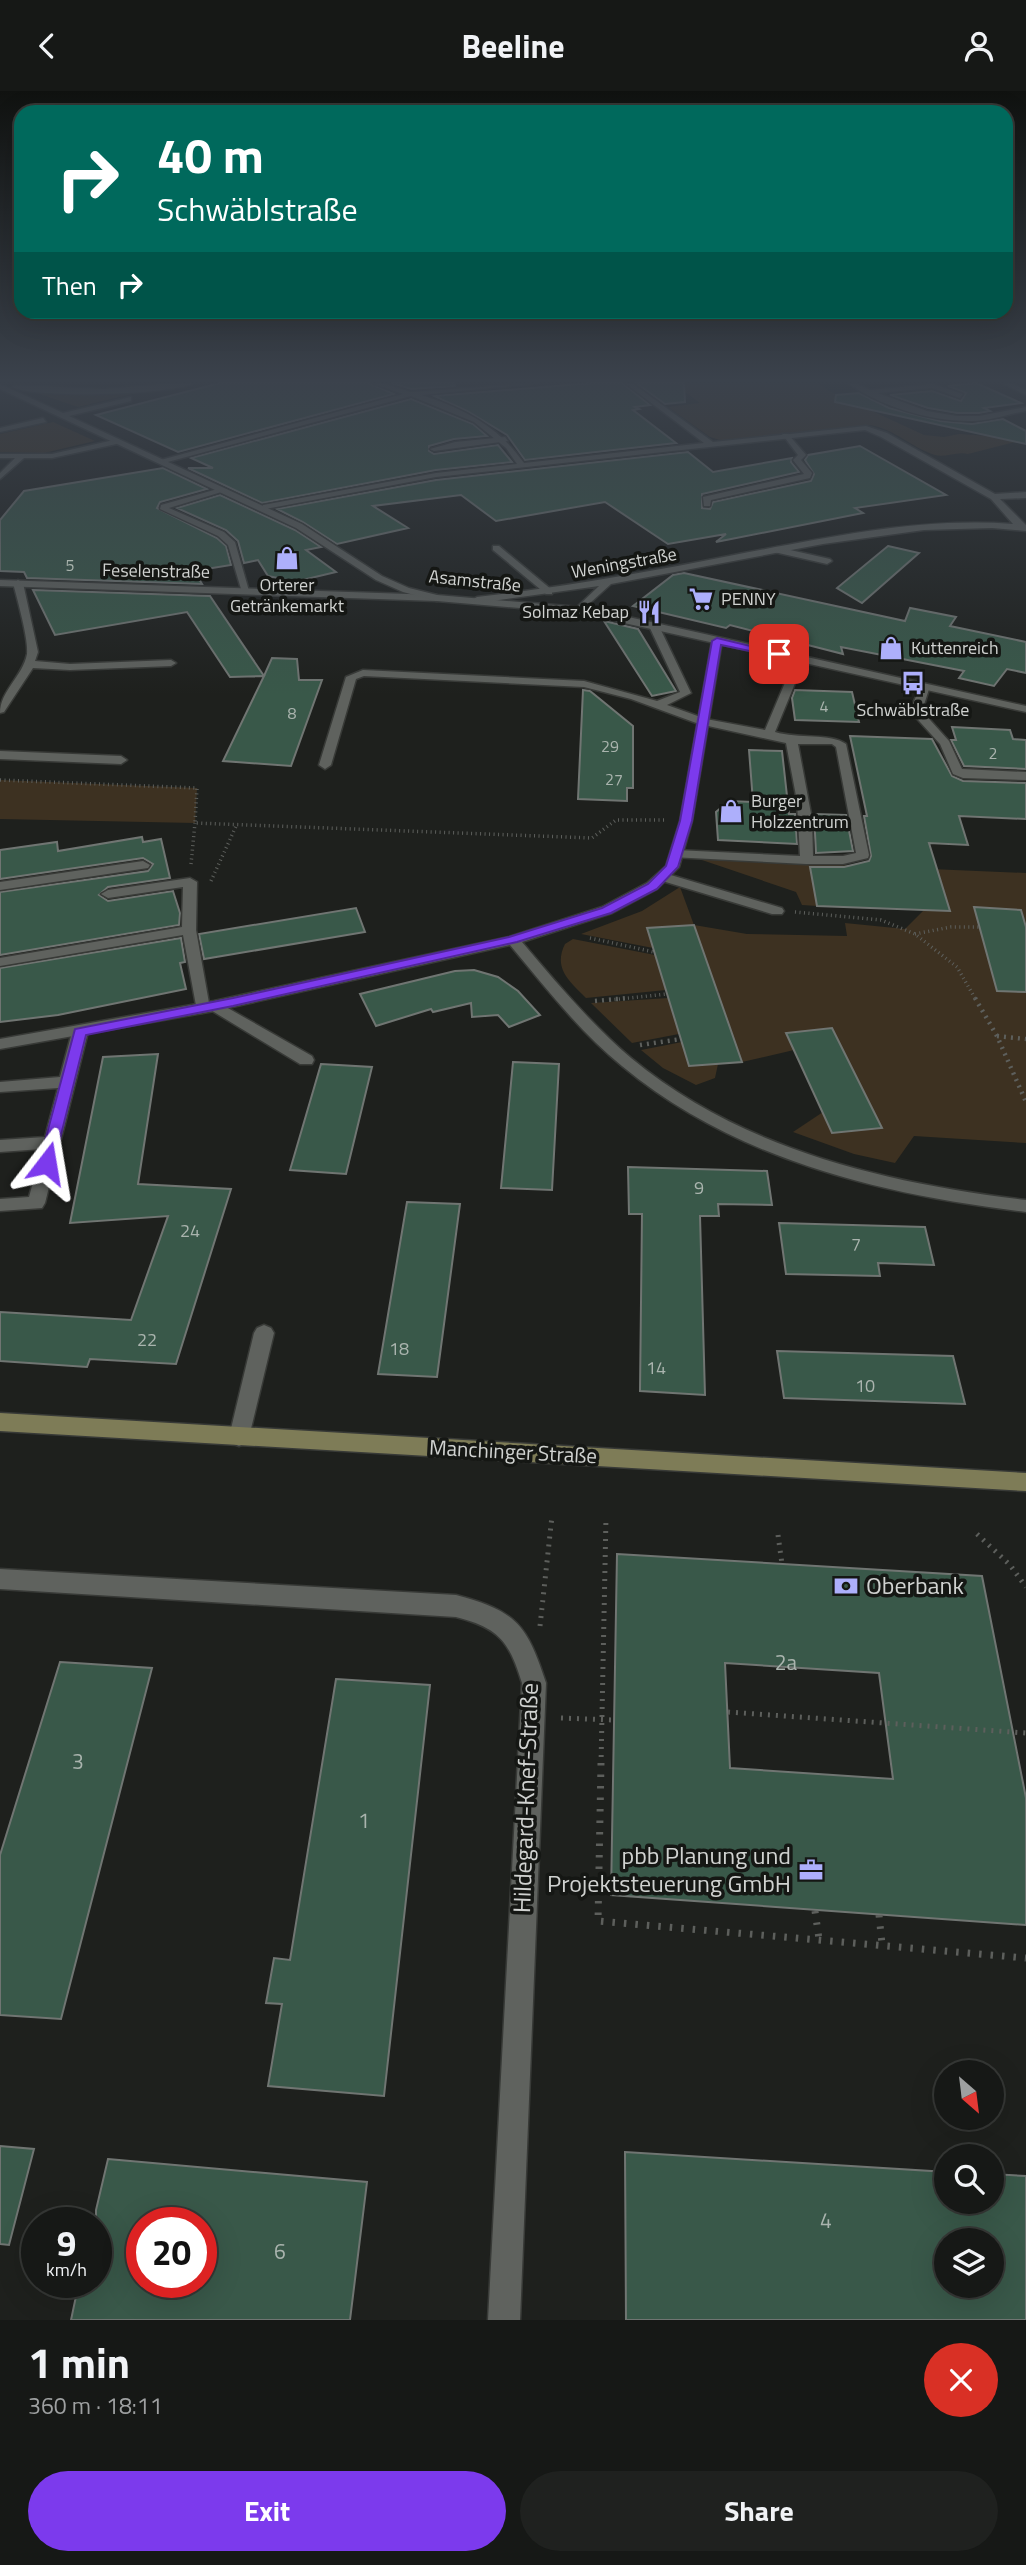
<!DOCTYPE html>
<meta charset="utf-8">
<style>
:root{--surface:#161816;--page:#1f211f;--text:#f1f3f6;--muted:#9ea0a1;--line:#353735;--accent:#7c3aed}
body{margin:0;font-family:"Titillium Web",sans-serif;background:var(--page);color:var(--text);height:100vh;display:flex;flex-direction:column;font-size:26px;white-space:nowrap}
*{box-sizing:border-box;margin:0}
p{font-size:23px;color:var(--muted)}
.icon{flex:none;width:38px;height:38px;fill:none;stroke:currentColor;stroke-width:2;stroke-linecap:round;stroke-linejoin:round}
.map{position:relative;height:2229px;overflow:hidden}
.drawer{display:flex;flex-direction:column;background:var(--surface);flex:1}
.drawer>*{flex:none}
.top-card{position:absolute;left:14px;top:14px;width:999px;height:214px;border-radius:21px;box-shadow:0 7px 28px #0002,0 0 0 2px var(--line);background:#00695c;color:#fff;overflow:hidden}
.needle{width:46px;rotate:152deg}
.buttons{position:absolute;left:934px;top:1969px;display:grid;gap:14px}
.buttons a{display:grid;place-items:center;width:70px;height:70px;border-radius:50%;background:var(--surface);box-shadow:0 7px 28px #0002,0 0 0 2px var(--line);font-size:35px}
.speed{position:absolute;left:21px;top:2116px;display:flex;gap:14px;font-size:35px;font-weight:700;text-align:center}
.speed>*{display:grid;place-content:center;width:91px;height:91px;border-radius:50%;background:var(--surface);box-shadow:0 7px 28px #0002,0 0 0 2px var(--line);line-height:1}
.speed small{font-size:18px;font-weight:400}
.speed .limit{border:10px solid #d22;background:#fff;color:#111}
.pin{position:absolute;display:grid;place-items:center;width:60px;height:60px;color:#fff;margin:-30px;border-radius:14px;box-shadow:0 4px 10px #0006}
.me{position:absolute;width:77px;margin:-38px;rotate:14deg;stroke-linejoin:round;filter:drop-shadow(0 0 5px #0008)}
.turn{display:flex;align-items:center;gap:24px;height:147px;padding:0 28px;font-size:32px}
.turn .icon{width:91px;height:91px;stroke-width:2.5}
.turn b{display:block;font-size:49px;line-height:60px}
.then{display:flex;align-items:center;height:66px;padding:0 28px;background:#0003;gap:14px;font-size:26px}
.round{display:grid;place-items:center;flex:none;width:74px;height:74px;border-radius:37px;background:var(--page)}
.headline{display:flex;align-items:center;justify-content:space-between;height:119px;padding:0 28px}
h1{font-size:42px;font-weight:700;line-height:52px}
.action{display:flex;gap:14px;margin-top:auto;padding:14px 28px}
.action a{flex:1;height:80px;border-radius:42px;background:var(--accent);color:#fff;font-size:28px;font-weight:700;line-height:80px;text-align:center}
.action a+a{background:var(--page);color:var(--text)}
header{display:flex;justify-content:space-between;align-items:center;height:91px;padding:0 28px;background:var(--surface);font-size:32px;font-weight:700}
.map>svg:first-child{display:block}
.green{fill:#3d3121}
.building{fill:#395849;stroke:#707572;stroke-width:2;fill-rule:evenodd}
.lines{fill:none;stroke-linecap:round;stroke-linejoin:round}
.service-casing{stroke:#383a37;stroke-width:3}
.pedestrian-casing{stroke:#383a37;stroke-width:3}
.minor-casing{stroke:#383a37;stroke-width:3}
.tertiary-casing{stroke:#383a37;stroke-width:3}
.secondary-casing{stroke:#383a37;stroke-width:3}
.path-far3{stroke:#5d5f5c;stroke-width:3.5;stroke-dasharray:1 3.5;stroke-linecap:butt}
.path-far2{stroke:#5d5f5c;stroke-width:4.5;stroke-dasharray:2 5;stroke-linecap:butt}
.path-far1{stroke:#5d5f5c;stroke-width:5;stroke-dasharray:2 6;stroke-linecap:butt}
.path{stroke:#5d5f5c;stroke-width:7;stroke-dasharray:2.5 9;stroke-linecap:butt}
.service{fill:#5f625e;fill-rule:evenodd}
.pedestrian{fill:#5f625e;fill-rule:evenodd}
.minor{fill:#5f625e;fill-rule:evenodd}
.tertiary{fill:#5f625e;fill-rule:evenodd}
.secondary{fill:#7e7c57;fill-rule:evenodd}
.route{fill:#7c3aed;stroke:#51269a;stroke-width:2}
.labels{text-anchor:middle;stroke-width:7;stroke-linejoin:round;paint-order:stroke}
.far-number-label{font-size:16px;fill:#aab4ae}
.far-street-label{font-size:18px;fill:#d0d2d0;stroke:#151714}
.far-poi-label{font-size:18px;fill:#d0d2d0;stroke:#151714;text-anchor:start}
.number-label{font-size:18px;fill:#aab4ae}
.street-label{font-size:21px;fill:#d0d2d0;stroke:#151714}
.near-number-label{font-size:21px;fill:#aab4ae}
.near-poi-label{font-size:24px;fill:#d0d2d0;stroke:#151714;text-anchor:start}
.near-street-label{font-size:24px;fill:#d0d2d0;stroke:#151714}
</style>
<header><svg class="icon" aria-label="back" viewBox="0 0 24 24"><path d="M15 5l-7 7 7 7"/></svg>Beeline<svg class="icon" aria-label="person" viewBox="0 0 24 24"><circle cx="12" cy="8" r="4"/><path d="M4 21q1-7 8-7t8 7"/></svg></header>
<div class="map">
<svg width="1026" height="2229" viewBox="0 0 1026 2229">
<rect width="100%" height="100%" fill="#1e201d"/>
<!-- green -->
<g class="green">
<path d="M673 292H818L831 301 924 344 944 346 959 343 988 345 1015 351 968 363C957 360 945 367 935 364 912 357 895 338 870 334L723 350 710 346 668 316 700 312Z"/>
<polygon points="37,302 91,304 136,302 78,316"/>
<polygon points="53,331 95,350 44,362 0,361 0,343"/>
<polygon points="0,689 197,697 195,732 0,728"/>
<polygon points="699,768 1026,782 1026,1052 914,1045 895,1072 854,1063 793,1041 823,1021 833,1042 882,1037 832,937 787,942 794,959 742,971 647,837 653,857 581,843 642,820 680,796 694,834 747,843 847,845 845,832 905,838 924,819 949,820 943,798 814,794 817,815 802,814 796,801"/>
<path d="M573 848 655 864 666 899 586 907C569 890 553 877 565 853Z"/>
<polygon points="668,907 679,943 632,952 591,912"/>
<polygon points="682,951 689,975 718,973 715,987 696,994 663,977 641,959"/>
</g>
<!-- building -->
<g class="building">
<polygon points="220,292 369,292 394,303 178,361 96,324"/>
<polygon points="391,292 454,292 455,295 411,298"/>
<polygon points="592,292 622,292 650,314 635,316 639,318 633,319 676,352 525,369 507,344 467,320 434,305"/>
<polygon points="636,292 684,292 685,311 665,313"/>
<polygon points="976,292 1021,312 984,317 990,320 979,322 957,322 928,317 890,304 932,300 961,310 966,302 948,295"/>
<polygon points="859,302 889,317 940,330 972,333 1003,328 1026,340 1026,353 835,311 836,304"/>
<polygon points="411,308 473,333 487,345 454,348 429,355 429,360 434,363 498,354 512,371 436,379 262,412 188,377 213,377 191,367"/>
<polygon points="860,355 946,404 855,417 863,422 716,451 726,443 668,453 605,411 496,430 461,404 373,415 408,437 337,453 303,431 277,418 436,389 688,361 713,381 792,367 791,371 799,381 702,403 702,417 710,418 713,411 811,390 814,383 805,369 808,364"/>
<polygon points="163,377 207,398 160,411 157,417 217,447 226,455 231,474 194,480 202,493 27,487 24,481 0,480 0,429 24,400"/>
<polygon points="220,404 295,439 321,456 306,459 336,481 290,492 287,489 268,485 258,469 244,472 238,450 226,439 177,417"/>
<polygon points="888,455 919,462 862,512 837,497"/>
<polygon points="684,482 905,530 910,517 956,526 950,535 1026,551 1026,582 1007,578 994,595 959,587 964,580 841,556 843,563 730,534 726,537 633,515 673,484"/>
<polygon points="33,499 210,505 264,585 272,567 297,568 299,589 322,589 291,675 223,670 264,585 230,586 187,521 55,544"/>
<polygon points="604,530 638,538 676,600 652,605"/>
<polygon points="583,599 590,600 633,635 633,697 627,697 627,710 578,708"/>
<polygon points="795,599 852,601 859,631 795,629 792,607"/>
<polygon points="952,636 1010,639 1013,648 1026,649 1026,678 964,675 951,649 956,649"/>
<polygon points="850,645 932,648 952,685 963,690 1026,692 1026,728 959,725 968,754 929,752 950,820 817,815 810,776 844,776 869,770 871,765 864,725 867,725"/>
<polygon points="749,659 782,660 789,723 795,723 797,753 718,749 716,721 729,710 753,711"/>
<polygon points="814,723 846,724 853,760 816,762"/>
<polygon points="142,746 143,751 161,748 170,787 108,796 99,804 108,810 173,800 180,822 179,834 0,864 0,801 148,780 153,773 143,767 0,788 0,759 57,751 58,760"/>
<polygon points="974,816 1021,819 1026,836 1026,901 997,900"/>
<polygon points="356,817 365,841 204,868 199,843"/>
<polygon points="694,834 742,971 689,975 647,837"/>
<polygon points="181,847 185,871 180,872 186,898 58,924 0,931 0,877"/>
<polygon points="474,879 498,886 518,900 540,924 509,936 498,924 472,926 471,912 433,921 431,918 376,935 360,903 455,880"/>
<polygon points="832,937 882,1037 832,1042 786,942"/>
<polygon points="158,963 138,1093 231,1098 176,1273 90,1268 87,1276 0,1270 0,1221 131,1229 168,1125 70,1132 103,966"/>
<polygon points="513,971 559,973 552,1099 501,1097"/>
<polygon points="321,973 372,976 346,1083 290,1079"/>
<polygon points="628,1076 767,1080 772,1114 718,1113 719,1125 700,1125 705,1304 640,1300 642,1123 629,1123"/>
<polygon points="407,1111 460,1113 437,1286 378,1283"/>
<polygon points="779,1132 925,1136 934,1174 878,1172 880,1185 786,1183"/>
<polygon points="777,1260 953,1265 965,1313 784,1307"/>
<path d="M617 1463 982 1485 1026 1707V1834L611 1804ZM725 1572 879 1582 893 1688 730 1677Z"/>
<polygon points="60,1571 152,1577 61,1928 0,1924 0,1764"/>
<polygon points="336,1588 430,1594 384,2005 268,1995 282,1913 266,1912 274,1867 290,1869"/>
<polygon points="0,2055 34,2058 9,2154 0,2153"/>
<path d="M625 2061 947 2081V2110H992V2083L1026 2085V2229H626ZM947 2149H992V2194H947Z"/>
<path d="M108 2068 367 2091 350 2229H71L79 2191H96V2119ZM142 2132H201V2191H142Z"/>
</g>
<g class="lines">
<!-- service casing -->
<g class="service-casing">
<g id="service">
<path d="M848 292H856L870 299 933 293 963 303 960 307 932 297 878 302 927 320 957 325H979L1026 316V320C1008 323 990 330 972 330 932 331 879 315 848 292Z"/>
<polygon points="782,343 788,343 806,364 801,369 812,382 810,387 711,409 710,415 704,415 703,406 804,383 793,369 798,364"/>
<polygon points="505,346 508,350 434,360 430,358 455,351"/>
<polygon points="221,397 228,399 169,417 224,441 235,451 249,500 241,498 228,454 218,445 160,418 161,414"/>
<polygon points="493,455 499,455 552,499 552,503 546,503 493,459"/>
<polygon points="777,456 830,468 832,470 827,473 774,461 772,459"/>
<path d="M18 489 23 492 38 561 35 570 70 573 171 569 176 572 171 575 70 579 33 577 4 621 0 622C0 600 23 585 27 563 29 550 17 507 13 492Z"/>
<path d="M650 533 659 535 691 602 667 614 706 628 765 639 795 568 804 566 805 568 775 641C798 648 831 642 846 653L869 764 868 767 843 773H806L671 766V760L676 759 800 765 797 710 786 652 699 633 631 608 584 596 364 585 356 588 331 674 325 678 319 674 346 586 363 579 584 590 657 610 680 601 649 535ZM798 653H832L836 656 856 762 843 765H813L812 728Z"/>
<polygon points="921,593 930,595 922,620 949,650 962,678 1026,681 1026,689 963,687 953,683 940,653 910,620"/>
<polygon points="0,660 121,665 127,669 121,673 0,668"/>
<polygon points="664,782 782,817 784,820 782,823 772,823 659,789 657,786"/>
<polygon points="190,787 197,791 196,839 209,912 219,912 312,965 314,969 312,973 300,973 209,918 202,922 197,920 183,844 0,875 0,867 182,836 183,796 108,807 101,803 108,799"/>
<polygon points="80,936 88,941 45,1112 42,1117 0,1120 0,1108 29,1106 42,1058 0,1061 0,1049 45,1046 58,997 0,1001 0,991 60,986 72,941"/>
<polygon points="264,1234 271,1237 274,1242 249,1346 246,1352 239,1355 232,1352 229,1346 254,1242 257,1237"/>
</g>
</g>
<!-- pedestrian casing -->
<g class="pedestrian-casing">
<polygon id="pedestrian" points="143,770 150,774 148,777 0,799 0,791"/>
</g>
<!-- minor casing -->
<g class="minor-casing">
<g id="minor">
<path d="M372 292H382L411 301 538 292 422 304C464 318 498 335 524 372L704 352 625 292H632L713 351 866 335 887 342 995 403 1026 401V407L1000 408 1026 434V440L992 437 924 439 823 453 611 493 579 522 574 519 576 517 599 495 477 512 472 509 477 506C563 496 649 481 734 464 826 447 919 426 1013 433L991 408 881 346 865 339 436 386 260 419 263 414 436 382 517 373 506 357 474 331 411 305 164 372 157 370 403 303Z"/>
<polygon points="1002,292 1011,292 1026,299 1026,304"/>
<polygon points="43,327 46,331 0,341 0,337"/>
<polygon points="118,348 121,352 52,367 24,367 0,388 0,382 15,367 0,367 0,363 52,363"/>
<polygon points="0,489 437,504 442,507 437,510 0,495"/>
<path d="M717 547 722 550 692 730 679 776 657 798 612 822 522 851C556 891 590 932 631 967 742 1059 886 1092 1026 1109V1121C883 1104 735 1069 622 975 579 940 545 896 510 854L214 920 0 958V948L214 910 509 846 602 816 647 792 666 775 680 730 712 550Z"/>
<path d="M0 1478 456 1504C517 1520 527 1534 546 1592L520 2229H488L522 1592C509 1550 499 1537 456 1526L0 1498Z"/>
</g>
</g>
<!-- tertiary casing -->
<g class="tertiary-casing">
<g id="tertiary">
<path d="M177 292H195C170 304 37 308 12 296L15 294 104 298Z"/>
<polygon points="0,293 63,322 131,306 131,310 69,325 302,433 382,485 409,497 437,504 579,516 615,523 1026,615 1026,621 579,522 437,510 403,501 376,489 296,437 0,298"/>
</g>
</g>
<!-- secondary casing -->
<g class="secondary-casing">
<polygon id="secondary" points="0,1322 1026,1382 1026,1400 0,1340"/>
</g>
<!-- path-far3 -->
<g class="path-far3">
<polyline points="0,689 197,697 195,732 592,747 616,729 664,729"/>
<polyline points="191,773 195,732"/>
<polyline points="211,790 237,733"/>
<polyline points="795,821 881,829 915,843 957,876 976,909"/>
<polyline points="915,843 951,836 979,836"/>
<polyline points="590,847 654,861"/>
<polyline points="610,909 667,903"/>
</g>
<!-- path-far2 -->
<g class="path-far2">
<polyline points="975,907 997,945 1026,1011"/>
<polyline points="595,910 628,907"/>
<polyline points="997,945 1026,948"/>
<polyline points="640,954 681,948"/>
</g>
<!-- path-far1 -->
<g class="path-far1">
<polyline points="977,1443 1010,1474 1026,1496"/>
<polyline points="778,1444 782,1473"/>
<polyline points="540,1535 552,1425"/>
<polyline points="728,1621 1026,1642"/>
<polyline points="561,1627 614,1629"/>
<polyline points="601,1674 606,1426"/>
</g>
<!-- path -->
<g class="path">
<polyline points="601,1672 598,1830 1026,1867"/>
<polyline points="815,1820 819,1848"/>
<polyline points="879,1824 882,1853"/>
</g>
<!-- service -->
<use href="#service" class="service"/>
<!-- pedestrian -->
<use href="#pedestrian" class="pedestrian"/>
<!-- minor -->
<use href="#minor" class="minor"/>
<!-- tertiary -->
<use href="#tertiary" class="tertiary"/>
<!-- secondary -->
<use href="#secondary" class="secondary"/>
</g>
<!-- sky -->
<linearGradient id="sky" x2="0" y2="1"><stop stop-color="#101210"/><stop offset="0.48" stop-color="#3b424c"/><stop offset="1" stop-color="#3b424c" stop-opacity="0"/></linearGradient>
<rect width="1026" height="604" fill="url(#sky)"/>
<!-- route -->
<polygon class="route" points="717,547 784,563 779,566 721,554 692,730 678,776 657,798 611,822 517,851 233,915 86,944 54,1072 52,1075 41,1075 39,1072 75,938 233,907 509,846 602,817 648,793 666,775 680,730 712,550"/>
<!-- icons -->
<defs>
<g id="shop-bare" transform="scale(1.89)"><path d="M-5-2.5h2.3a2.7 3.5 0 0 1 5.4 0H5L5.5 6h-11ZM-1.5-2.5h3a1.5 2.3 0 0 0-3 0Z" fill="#adaffb" stroke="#151714" stroke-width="2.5" paint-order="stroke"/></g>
<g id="supermarket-bare" transform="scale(1.89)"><path d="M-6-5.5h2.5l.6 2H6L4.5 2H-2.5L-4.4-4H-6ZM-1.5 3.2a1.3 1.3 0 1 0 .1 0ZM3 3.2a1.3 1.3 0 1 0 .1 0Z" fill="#adaffb" stroke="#151714" stroke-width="2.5" paint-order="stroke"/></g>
<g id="restaurant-bare" transform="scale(1.89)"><path d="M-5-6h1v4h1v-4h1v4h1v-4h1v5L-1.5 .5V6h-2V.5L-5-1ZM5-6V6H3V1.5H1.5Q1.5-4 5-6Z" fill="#adaffb" stroke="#151714" stroke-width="2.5" paint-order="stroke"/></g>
<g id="bus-bare" transform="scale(1.89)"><path d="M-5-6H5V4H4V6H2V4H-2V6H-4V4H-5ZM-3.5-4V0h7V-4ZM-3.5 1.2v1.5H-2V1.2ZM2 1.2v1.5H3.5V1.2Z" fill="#adaffb" stroke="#151714" stroke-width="2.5" paint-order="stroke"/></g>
<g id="bank-bare" transform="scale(1.89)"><path d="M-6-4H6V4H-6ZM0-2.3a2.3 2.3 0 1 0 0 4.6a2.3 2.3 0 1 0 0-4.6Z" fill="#adaffb" stroke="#151714" stroke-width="2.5" paint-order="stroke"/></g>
<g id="office-bare" transform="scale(1.89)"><path d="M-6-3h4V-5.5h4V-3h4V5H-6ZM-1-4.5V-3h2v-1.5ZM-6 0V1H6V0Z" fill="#adaffb" stroke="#151714" stroke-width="2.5" paint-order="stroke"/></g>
</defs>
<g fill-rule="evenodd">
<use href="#shop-bare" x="287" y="467"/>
<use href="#supermarket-bare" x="701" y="508"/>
<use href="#restaurant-bare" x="649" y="521"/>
<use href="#shop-bare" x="891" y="557"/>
<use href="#bus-bare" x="913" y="592"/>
<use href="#shop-bare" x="731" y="720"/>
<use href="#bank-bare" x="846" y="1495"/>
<use href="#office-bare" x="811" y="1779"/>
</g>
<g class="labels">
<!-- far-number labels -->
<g class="far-number-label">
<text x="70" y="480">5</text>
<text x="824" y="621">4</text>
<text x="292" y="628">8</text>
<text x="610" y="661">29</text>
<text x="993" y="668">2</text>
<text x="614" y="694">27</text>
</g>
<!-- far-street labels -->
<g class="far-street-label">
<text transform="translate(624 472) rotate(-10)" y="6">Weningstraße</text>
<text transform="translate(156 480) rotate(1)" y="6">Feselenstraße</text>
<text transform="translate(475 490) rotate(6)" y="6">Asamstraße</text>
</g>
<!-- far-poi labels -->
<g class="far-poi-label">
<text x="287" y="500" text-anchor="middle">Orterer<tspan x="287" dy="21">Getränkemarkt</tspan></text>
<text x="721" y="514">PENNY</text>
<text x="629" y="527" text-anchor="end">Solmaz Kebap</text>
<text x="911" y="563">Kuttenreich</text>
<text x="913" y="625" text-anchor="middle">Schwäblstraße</text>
<text x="751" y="716">Burger<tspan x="751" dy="21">Holzzentrum</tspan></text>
</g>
<!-- number labels -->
<g class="number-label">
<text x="699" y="1103">9</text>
<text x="190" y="1146">24</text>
<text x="856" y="1160">7</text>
<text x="147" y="1255">22</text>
<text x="399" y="1264">18</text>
<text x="656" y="1283">14</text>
<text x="865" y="1301">10</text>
</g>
<!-- street labels -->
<g class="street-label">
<text transform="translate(513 1361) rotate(3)" y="7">Manchinger Straße</text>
</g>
<!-- near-number labels -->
<g class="near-number-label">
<text x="786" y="1579">2a</text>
<text x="78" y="1678">3</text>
<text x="364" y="1737">1</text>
<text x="826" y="2137">4</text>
<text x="280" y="2168">6</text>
</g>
<!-- near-poi labels -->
<g class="near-poi-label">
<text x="866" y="1503">Oberbank</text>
<text x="791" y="1773" text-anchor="end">pbb Planung und<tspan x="791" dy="28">Projektsteuerung GmbH</tspan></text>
</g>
<!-- near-street labels -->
<g class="near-street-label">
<text transform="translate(526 1707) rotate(-88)" y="8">Hildegard-Knef-Straße</text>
</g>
</g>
</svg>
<div class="buttons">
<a><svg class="needle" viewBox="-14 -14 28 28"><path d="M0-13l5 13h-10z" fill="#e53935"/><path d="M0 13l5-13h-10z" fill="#9ea0a1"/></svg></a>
<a><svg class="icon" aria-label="search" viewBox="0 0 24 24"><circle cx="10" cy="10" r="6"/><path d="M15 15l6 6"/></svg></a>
<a><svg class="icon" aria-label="layers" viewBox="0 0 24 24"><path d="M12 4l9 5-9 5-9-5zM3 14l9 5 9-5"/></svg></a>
</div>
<div class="speed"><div>9<small>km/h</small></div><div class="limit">20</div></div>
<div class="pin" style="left:779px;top:563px;background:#d93025"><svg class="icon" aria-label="arrive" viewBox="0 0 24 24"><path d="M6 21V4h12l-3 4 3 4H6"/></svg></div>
<svg class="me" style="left:47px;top:1072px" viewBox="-20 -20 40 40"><path d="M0-17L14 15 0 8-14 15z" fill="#7c3aed" stroke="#fff" stroke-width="4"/></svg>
<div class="top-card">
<div class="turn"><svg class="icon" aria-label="right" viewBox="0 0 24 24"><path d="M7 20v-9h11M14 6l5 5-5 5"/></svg><div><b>40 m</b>Schwäblstraße</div></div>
<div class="then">Then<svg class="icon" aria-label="right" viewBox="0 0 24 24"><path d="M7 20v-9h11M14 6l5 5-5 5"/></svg></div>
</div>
</div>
<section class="drawer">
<div class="headline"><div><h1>1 min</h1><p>360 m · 18:11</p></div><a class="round" style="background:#d93025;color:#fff"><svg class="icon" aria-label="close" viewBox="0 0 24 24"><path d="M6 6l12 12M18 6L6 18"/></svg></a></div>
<div class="action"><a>Exit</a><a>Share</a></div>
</section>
